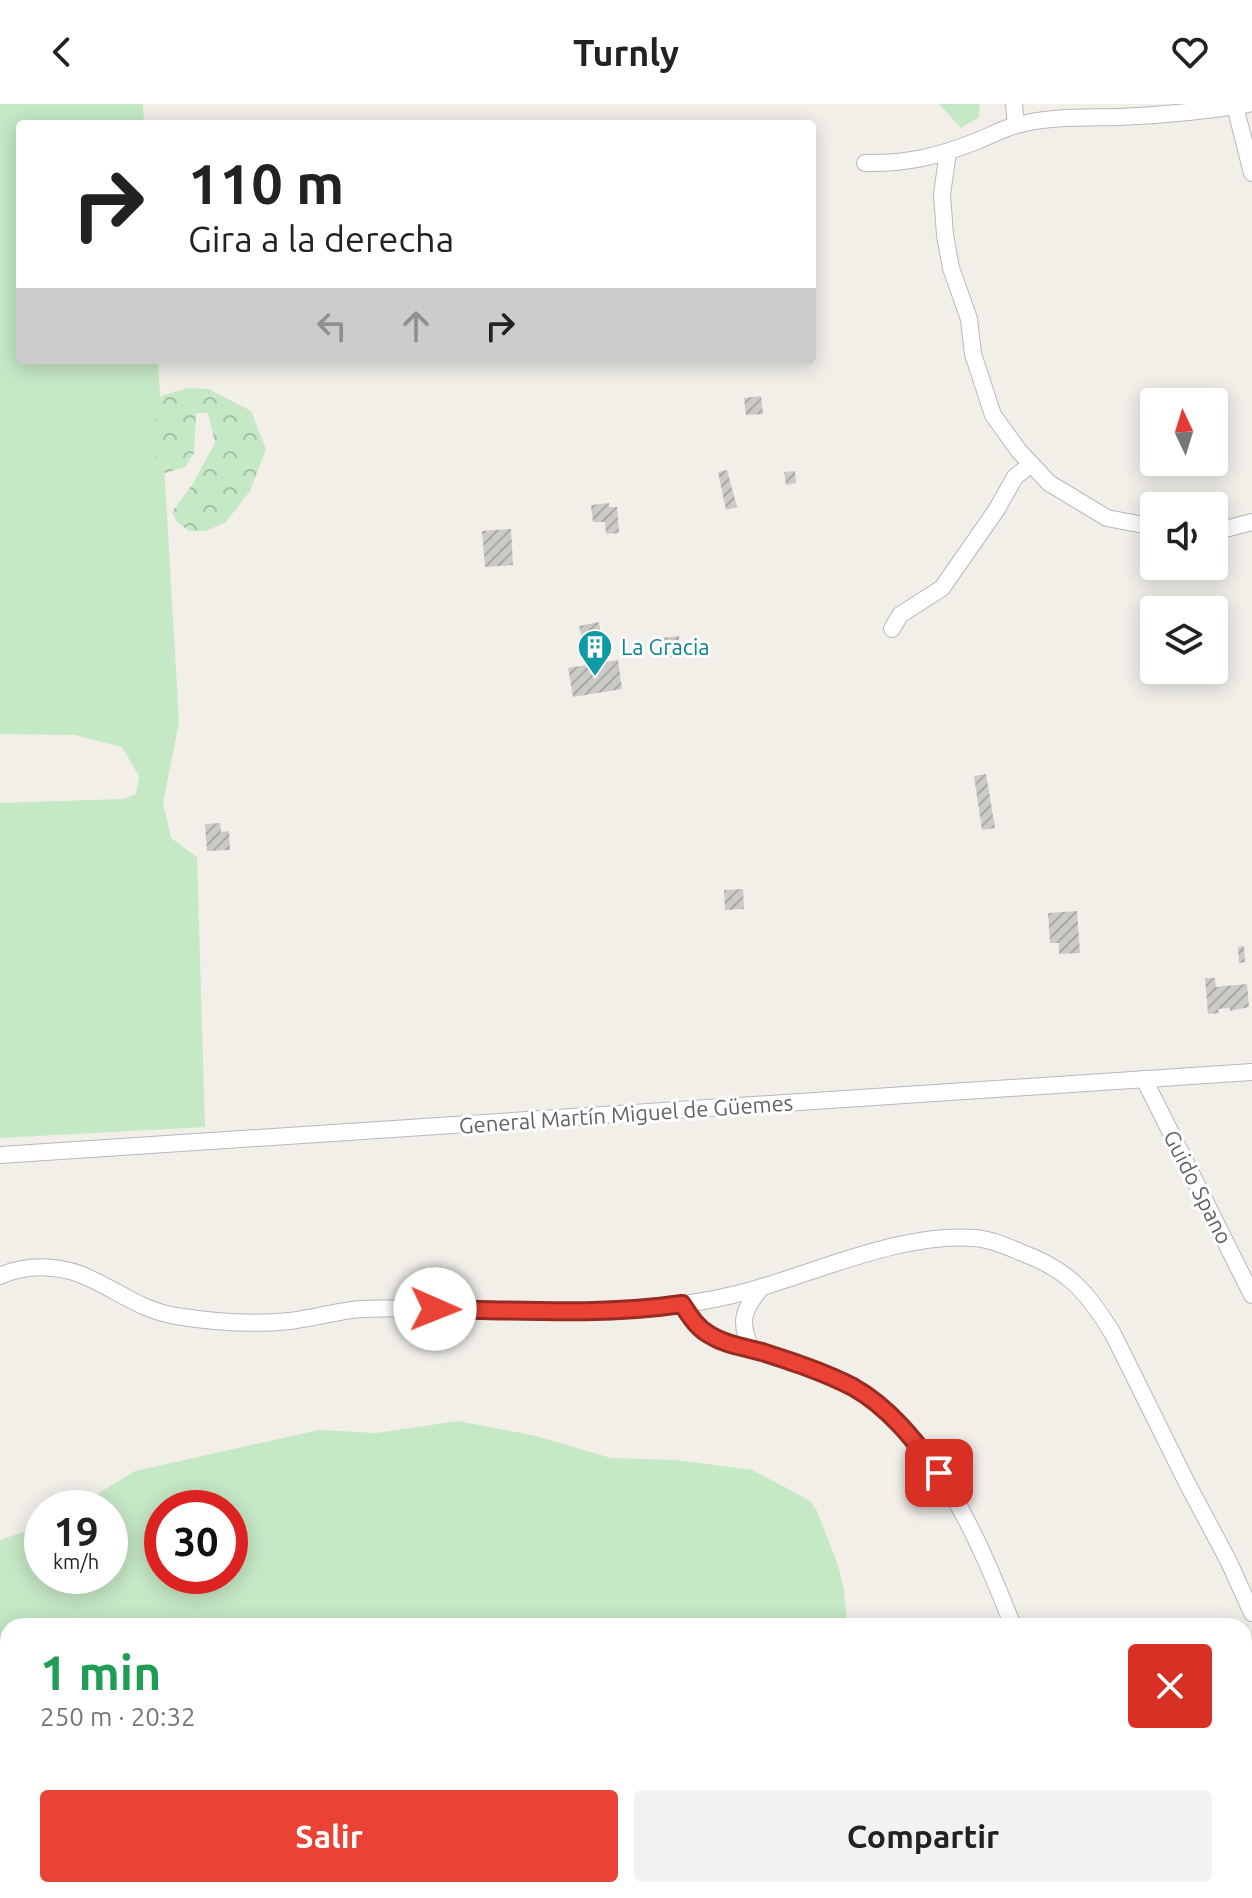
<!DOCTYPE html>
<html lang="es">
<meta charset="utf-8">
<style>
:root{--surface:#fff;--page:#f2f2f2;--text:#222;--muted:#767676;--accent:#ea4335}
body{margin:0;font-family:Ubuntu,sans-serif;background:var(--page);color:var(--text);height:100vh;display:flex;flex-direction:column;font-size:30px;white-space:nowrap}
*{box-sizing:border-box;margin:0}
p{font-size:26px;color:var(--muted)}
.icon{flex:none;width:44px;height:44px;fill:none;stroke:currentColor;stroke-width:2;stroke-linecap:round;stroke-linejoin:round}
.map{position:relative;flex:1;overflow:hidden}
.sheet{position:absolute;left:0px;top:1514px;width:1252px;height:280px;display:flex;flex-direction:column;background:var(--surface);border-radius:24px 24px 0 0;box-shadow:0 4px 20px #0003}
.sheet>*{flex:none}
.banner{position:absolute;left:16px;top:16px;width:800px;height:244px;border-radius:8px;box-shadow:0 4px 20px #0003;background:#fff;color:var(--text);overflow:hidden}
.needle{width:52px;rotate:356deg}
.tools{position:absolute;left:1140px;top:284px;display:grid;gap:16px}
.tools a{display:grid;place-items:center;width:88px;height:88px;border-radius:8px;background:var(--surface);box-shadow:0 4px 20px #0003;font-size:40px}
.speed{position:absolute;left:24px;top:1386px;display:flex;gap:16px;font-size:40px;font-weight:700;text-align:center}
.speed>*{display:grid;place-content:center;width:104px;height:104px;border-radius:50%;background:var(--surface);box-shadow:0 4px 20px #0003;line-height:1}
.speed small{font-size:20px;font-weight:400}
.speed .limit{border:12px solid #d22;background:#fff;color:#111}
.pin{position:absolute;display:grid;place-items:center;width:68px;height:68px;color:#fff;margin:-34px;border-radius:16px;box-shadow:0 4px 12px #0006}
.me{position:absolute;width:88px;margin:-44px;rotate:91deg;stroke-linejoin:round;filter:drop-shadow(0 0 6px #0008)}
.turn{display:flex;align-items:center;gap:28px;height:168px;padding:0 40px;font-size:36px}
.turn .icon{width:104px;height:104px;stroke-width:2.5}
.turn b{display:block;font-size:56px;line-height:68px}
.lanes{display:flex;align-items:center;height:76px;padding:0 40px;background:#0003;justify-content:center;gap:40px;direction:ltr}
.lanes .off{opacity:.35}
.round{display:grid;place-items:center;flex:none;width:84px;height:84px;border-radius:8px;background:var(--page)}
.head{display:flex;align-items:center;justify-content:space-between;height:136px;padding:0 40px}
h1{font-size:48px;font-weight:600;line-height:60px;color:#1e9e55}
.button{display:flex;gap:16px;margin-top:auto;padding:16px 40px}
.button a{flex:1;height:92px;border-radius:8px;background:var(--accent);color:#fff;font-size:32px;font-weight:600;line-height:92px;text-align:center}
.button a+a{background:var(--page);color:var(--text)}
header{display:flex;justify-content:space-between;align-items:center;height:104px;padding:0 40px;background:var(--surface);font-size:36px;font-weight:600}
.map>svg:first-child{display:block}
.green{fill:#c5e8c5;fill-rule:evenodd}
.forest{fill:url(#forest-crowns)}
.building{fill:url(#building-hatch)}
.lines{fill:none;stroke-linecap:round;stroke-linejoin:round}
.minor-casing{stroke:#b5b8bc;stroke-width:18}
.minor{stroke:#fff;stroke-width:16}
.route-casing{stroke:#982c22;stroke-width:20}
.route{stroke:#ea4335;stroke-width:14}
.labels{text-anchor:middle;stroke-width:6;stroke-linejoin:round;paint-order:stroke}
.culture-label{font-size:22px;fill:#0d838f;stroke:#fff;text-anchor:start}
.street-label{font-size:22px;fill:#5f6368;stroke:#fff}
</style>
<header><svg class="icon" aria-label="back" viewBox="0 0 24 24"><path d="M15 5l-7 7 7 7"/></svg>Turnly<svg class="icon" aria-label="heart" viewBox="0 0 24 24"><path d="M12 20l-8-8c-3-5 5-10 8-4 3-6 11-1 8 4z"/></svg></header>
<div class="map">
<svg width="1252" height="1794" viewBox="0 0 1252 1794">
<defs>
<pattern id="forest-crowns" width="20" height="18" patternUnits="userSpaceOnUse" patternTransform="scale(2)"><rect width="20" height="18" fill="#c5e8c5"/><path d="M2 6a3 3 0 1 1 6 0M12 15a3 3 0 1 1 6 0" fill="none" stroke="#a3c0a4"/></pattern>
<pattern id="building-hatch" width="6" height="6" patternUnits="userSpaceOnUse" patternTransform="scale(2)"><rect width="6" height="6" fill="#cccac5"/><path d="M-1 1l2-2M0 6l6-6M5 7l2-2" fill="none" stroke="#a9a8a4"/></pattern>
</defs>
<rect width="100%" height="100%" fill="#f1efe8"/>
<!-- green -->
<g class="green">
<polygon points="0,0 143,0 144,20 20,20 20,256 158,256 179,618 163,699 171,734 197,753 205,1023 0,1034 0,699 123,695 136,690 139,672 122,643 75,631 0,630"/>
<polygon points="939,0 980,0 979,13 961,24"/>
<path d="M458 1317 536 1332 611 1354 676 1356 752 1366 798 1390 810 1397 817 1407 838 1461 844 1486 847 1522H8V1694L0 1697V1436L35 1424H42V1472H110V1404H84L102 1387 135 1367 319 1326 376 1329ZM162 1404H230V1472H162Z"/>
<polygon points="676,1786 899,1786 902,1794 678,1794"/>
</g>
<!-- forest -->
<polygon class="forest" points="188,284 208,285 251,307 266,345 250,387 226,418 206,427 189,427 177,418 172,408 192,381 215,339 208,309 196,309 194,349 185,363 165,369 156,359 156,311 161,292"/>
<!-- building -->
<g class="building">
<polygon points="761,292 763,310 746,311 744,294"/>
<polygon points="727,366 737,403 726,406 718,368"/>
<polygon points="795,367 796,379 786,381 784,368"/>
<polygon points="609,399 609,403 617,403 619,429 606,430 605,418 593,418 591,401"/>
<polygon points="511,425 513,461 485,463 482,427"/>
<polygon points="599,518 601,533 607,532 608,538 589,541 590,545 582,546 580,539 582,539 582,534 579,522"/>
<polygon points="679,532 680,552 662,553 661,534"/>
<polygon points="618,556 622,585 573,593 568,564"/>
<polygon points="986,670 995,724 982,726 974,672"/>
<polygon points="220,719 221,728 229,727 230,746 207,747 205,720"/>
<polygon points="743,785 744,805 725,806 724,786"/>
<polygon points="1077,807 1080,849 1059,850 1059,839 1050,839 1048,809"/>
<polygon points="1244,842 1245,858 1239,859 1238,843"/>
<polygon points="1205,874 1215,874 1216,883 1247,880 1249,903 1230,907 1230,904 1218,905 1219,909 1208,910"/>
</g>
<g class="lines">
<!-- minor casing -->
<g class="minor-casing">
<g id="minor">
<polyline points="1014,0 1016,21"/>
<polyline points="1235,2 1252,69"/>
<polyline points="948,48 942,90 945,131 951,164 969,215 973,250 993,311 1019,347 1049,379 1107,414 1154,423"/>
<path d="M865 59C907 60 939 52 977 37 990 32 1004 24 1017 21 1050 12 1087 14 1120 13 1163 11 1206 7 1248 0"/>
<polyline points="1214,426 1229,424 1252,418"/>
<polyline points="892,525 900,511 942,484 997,405 1015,373 1031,360"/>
<polyline points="1144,975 1252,1191"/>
<polyline points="0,1051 1252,968"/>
<path d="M0 1172C29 1159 65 1161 93 1176 121 1189 144 1207 176 1212 213 1218 252 1221 290 1217 314 1214 337 1207 361 1205 444 1201 526 1210 609 1207 656 1205 706 1199 752 1186 819 1167 905 1128 974 1134 990 1135 1006 1142 1020 1148 1067 1165 1087 1187 1113 1230L1188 1381 1228 1456 1252 1509"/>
<path d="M682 1200C690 1212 697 1223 710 1231 726 1241 744 1243 762 1248 793 1258 824 1268 853 1283 934 1327 981 1441 1013 1522"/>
<path d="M752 1245C738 1219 743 1205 762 1183"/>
<polyline points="552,1786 554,1794"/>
<polyline points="1106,1786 1108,1794"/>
<polyline points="59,1794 91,1786"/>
</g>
</g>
<!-- minor -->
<use href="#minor" class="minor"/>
</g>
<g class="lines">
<!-- route casing -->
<g class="route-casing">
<path id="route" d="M435 1205C518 1206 600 1212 682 1200 690 1212 697 1224 710 1231 726 1241 744 1243 762 1248 793 1258 824 1268 853 1283 889 1303 915 1337 939 1369"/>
</g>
<!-- route -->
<use href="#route" class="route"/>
</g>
<!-- icons -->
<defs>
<g id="building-pin" transform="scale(1.8)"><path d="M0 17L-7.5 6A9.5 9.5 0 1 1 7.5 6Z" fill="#0f9aa8" stroke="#fff"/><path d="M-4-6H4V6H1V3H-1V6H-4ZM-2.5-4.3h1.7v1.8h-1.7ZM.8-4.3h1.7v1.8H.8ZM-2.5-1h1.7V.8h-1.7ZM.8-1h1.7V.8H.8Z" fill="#fff"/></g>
</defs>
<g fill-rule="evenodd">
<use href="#building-pin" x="595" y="543"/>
</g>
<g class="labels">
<!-- culture labels -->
<g class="culture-label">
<text x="621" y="551">La Gracia</text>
</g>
<!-- street labels -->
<g class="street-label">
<text transform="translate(626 1010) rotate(-4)" y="8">General Martín Miguel de Güemes</text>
<text transform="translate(1198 1083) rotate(63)" y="8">Guido Spano</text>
</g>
</g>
</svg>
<div class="tools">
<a><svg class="needle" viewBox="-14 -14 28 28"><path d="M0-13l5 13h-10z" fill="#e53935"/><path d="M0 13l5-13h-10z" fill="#767676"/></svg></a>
<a><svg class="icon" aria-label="sound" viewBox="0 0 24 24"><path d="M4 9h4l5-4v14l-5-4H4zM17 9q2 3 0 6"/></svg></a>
<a><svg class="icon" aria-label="layers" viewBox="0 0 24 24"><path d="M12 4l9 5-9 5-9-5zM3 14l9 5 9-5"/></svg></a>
</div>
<div class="speed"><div>19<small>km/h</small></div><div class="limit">30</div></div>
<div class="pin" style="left:939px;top:1369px;background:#d93025"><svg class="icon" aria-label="arrive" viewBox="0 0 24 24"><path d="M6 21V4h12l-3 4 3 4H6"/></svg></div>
<svg class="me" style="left:435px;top:1205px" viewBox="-20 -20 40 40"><circle r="19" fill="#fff"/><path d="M0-13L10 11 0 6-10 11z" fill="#ea4335"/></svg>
<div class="banner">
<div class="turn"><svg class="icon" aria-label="right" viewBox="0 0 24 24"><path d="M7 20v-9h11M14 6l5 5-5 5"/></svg><div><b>110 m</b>Gira a la derecha</div></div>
<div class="lanes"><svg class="icon off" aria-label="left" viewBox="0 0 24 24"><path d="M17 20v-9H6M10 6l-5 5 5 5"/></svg><svg class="icon off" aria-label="ahead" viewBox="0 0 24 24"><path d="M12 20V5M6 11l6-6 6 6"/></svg><svg class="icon" aria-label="right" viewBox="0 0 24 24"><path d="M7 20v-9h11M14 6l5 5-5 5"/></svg></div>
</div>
<section class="sheet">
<div class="head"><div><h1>1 min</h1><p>250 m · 20:32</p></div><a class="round" style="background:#d93025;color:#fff"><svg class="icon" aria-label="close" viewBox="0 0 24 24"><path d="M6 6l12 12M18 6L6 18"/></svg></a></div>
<div class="button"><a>Salir</a><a>Compartir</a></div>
</section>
</div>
